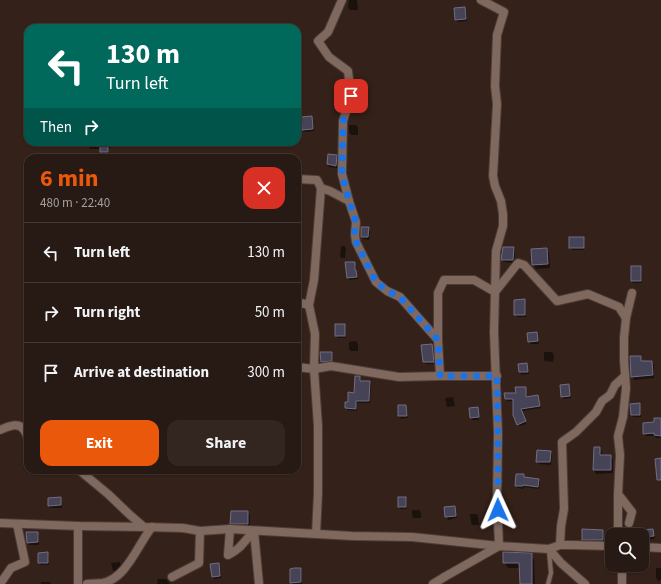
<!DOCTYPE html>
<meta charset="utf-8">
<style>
:root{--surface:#271913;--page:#332621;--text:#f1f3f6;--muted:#a4a0a0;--line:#433833;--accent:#ea580c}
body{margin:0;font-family:"Source Sans 3",sans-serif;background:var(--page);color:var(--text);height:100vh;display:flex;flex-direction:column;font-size:15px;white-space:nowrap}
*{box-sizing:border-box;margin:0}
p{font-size:13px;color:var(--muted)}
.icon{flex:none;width:22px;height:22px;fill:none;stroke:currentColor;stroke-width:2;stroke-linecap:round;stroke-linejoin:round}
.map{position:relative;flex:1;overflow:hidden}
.sheet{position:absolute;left:24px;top:154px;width:277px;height:320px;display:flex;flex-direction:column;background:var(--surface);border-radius:12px;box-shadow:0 1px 3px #0004,0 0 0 1px var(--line)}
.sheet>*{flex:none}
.guide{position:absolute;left:24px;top:24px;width:277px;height:122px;border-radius:12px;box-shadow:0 1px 3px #0004,0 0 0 1px var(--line);background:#00695c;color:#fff;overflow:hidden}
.tools{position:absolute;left:605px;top:528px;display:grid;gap:8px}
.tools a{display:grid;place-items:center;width:44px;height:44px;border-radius:8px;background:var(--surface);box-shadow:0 1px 3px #0004,0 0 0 1px var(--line);font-size:20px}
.pin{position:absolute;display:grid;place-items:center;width:34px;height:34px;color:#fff;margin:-17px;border-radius:8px;box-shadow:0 2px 6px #0006}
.me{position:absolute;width:44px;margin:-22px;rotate:359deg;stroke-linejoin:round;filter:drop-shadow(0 0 3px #0008)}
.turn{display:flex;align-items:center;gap:14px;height:84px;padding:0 16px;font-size:18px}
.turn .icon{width:52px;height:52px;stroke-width:2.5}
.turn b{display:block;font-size:28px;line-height:34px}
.then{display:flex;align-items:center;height:38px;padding:0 16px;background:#0003;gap:8px;font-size:15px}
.round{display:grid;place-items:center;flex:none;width:42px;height:42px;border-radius:12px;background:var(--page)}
.summary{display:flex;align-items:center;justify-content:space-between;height:68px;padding:0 16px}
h1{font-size:24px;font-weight:700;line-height:30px;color:var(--accent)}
.action{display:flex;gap:8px;margin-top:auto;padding:8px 16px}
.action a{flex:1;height:46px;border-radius:12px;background:var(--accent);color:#fff;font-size:16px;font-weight:700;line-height:46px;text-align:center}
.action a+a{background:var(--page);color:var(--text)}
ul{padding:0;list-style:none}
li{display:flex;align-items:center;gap:12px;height:60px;padding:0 16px;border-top:1px solid var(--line)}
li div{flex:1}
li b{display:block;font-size:15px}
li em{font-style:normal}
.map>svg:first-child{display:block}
.shadow{fill:#0007}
.building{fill:#464357;stroke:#716e84}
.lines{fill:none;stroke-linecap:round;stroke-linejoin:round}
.lane-casing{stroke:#4d3d37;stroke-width:6}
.street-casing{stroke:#4d3d37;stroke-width:10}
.lane{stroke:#7f685e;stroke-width:4}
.street{stroke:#7f685e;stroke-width:8}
.route{stroke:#1a73e8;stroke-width:7;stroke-dasharray:0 12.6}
</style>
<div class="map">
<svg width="661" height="584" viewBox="0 0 661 584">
<rect width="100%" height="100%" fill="#342119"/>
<!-- shadow -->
<g class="shadow">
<polygon points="349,0 357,0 358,10 350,10 348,7"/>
<polygon points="464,8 466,11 467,21 457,22 456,19"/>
<polygon points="340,87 344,87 346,98 341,98 340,95"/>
<polygon points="312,117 313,120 314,131 305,132 303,129"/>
<polygon points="349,125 356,125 358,128 358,135 351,135 349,132"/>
<polygon points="175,142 188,142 188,147 176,146"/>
<polygon points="88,143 109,143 111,148 109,148 109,153 102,153 101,149 90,149"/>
<polygon points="336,156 338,158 337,168 329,167 328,164"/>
<polygon points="368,228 370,231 369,240 363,239 362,237"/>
<polygon points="583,238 585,241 584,250 572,250 570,248"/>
<polygon points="341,246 345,246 346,249 345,258 341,258 340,256"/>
<polygon points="514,248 515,250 514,263 504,262 502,260"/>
<polygon points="547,249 549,254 550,268 536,269 533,265"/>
<polygon points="355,263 358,279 349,280 348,277"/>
<polygon points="640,268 642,270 642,283 633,283 632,281"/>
<polygon points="524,300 525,303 526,317 517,317 515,315"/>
<polygon points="344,325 345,328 346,338 338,338 336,335"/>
<polygon points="537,333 539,344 531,344 529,342"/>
<polygon points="356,341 358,344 358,351 351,351 349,349 349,342"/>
<polygon points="544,352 552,352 554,355 553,362 545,361 544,359"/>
<polygon points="321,353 331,353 333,355 333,363 323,364 322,362"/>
<polygon points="640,357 643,362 652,362 654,365 654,378 634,380 632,376"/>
<polygon points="425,363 434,363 435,364 426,364"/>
<polygon points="519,364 527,364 529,374 521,375"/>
<polygon points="360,377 361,382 370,382 371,384 370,403 357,403 357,411 348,410 346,408 355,394"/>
<polygon points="568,386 571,398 564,399 562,397"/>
<polygon points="525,388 527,398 538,396 541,408 522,411 526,424 519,426 514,401 507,401 506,399"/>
<polygon points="453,397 455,406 447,407 445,398"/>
<polygon points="639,404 640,407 641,417 633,417 632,415"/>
<polygon points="399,406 406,406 407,409 408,418 401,419 399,416"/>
<polygon points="477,408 479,420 472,420 471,418"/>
<polygon points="661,419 661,438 656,438 655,436 646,436 644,433"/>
<polygon points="297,430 298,431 301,455 297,456"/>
<polygon points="599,448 602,452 602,456 610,456 613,460 613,473 596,474 594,470"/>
<polygon points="550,452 552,454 551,465 539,464 537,462"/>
<polygon points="523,475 525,478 539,480 540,482 539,489 524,487 524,489 518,488 516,486"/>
<polygon points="60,498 62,508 50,508 49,506"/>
<polygon points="405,498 407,500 407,509 400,509 399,506"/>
<polygon points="454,507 457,518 448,520 445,508"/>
<polygon points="412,510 419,510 421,513 421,518 413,518 412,515"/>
<polygon points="248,512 250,516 250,528 234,527 231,523"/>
<polygon points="470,514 477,514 478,517 479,525 472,525 471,522"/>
<polygon points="653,530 655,539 642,540 642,535 638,535"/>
<polygon points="603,531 604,533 604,543 584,542 583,539"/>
<polygon points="37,533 39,535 39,545 29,545 28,543"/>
<polygon points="47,553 49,556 49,565 41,565 39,563"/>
<polygon points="531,554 534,560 535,584 521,584 520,568 508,568 504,562"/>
<polygon points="120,562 121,568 119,570 113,571 111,563"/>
<polygon points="219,564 220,567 221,578 214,579 212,576"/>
<polygon points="656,568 661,568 661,580 658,581 656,578"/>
<polygon points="300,569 302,571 302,584 292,584 291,582"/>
<polygon points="158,579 166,579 170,584 157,584"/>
<polygon points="41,582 50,582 51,584 41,584"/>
</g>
<!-- building -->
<g class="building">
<polygon points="465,7 466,19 455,20 454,8"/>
<polygon points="312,116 313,129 302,130 301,117"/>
<rect x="100" y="142" width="8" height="10"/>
<polygon points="328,154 337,155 336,166 327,164"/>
<polygon points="361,227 369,227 368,237 361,237"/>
<rect x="569" y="237" width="15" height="11"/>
<polygon points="503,247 514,247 513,260 501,260"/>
<polygon points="547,248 548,264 532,265 531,249"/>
<polygon points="345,262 355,262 355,270 356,270 357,277 347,278"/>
<rect x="631" y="266" width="10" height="15"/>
<polygon points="525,299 525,315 514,315 514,300"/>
<rect x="335" y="324" width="10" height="12"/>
<polygon points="537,332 538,341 528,342 527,333"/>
<polygon points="432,344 434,362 423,362 421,345"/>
<polygon points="320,352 332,352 332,361 321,362"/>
<polygon points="630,356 641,356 641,361 652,361 653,375 631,377"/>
<polygon points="527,363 528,372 519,372 518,364"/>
<polygon points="355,376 360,376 360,381 370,381 369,401 356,401 356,409 345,408 345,402 348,402 348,392 354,393"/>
<polygon points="569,384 570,396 561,397 560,385"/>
<polygon points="515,387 526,387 526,397 538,395 540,406 521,409 526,421 517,425 513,415 513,399 505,399 504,393 516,393"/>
<polygon points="640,403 640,415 631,415 630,404"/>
<polygon points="398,405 406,405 407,416 398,416"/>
<polygon points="478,407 479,417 470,418 469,408"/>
<polygon points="654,418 661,418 661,436 654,435 654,433 643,434 643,423 654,422"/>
<polygon points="594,447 600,447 600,455 611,455 611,470 593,470"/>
<polygon points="537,450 551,451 550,462 536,462"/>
<polygon points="661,458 661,480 657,480 655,459"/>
<polygon points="516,474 524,474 524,477 539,479 538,487 523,485 523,486 515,486"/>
<polygon points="61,497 61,505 48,506 48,498"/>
<rect x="398" y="497" width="8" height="10"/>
<polygon points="455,506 456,516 445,517 444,507"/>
<polygon points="231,511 248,511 248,524 230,524"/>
<polygon points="582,529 603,530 603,540 582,540"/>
<polygon points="653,529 654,536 642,537 642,535 627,535 627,531"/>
<polygon points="26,532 38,532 38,542 27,543"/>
<polygon points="48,552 48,563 38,563 38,553"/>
<polygon points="503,552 532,553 532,584 520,584 519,563 503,563"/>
<polygon points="219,563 220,576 212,577 210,564"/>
<polygon points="294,568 301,568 301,582 290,583 290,569"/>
</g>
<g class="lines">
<!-- lane casing -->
<g class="lane-casing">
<polyline id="lane" points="548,584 551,573 549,551"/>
</g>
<!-- street casing -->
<g class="street-casing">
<g id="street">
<polyline points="342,0 328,32 318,41 329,57 348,71 351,96 343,121 342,174 349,201"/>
<polyline points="297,179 317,180 321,188 330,191 349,201 356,222 355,235 356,242 376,282 387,291 400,297 438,340 440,376 497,376"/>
<polyline points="297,302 309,305"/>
<polyline points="438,340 438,293 444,280 474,280 495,292 518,263 524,265 557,301 588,294 619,307 626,318"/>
<polyline points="297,367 314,369 331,366 399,377 440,376"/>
<path d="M0 430C7 427 19 421 24 430 26 432 27 436 28 439"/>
<polyline points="79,470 108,494 130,515 144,527 183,528 200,531 230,529 352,536 412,537 499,546 497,498 498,434 494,332 496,251 503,226 503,214 501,201 495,186 493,176 497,104 495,86 497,35 504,12 481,0"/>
<polyline points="618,495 618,527"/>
<polyline points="0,523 78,526 144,527"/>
<polyline points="629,523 632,512 618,494 620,455 618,436 623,417 626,388 624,360 624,338 626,318 632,293"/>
<polyline points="78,526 78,584"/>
<path d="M230 529 228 555C241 549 244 541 254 531L259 584"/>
<polyline points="316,534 318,493 318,426 314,369 315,334 309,305 314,280 321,188"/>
<polyline points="560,545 561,526 564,509 562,442 576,432 596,412 602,401 610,395 615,385 625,376"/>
<polyline points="642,547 661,548"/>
<polyline points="549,549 561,563 585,584"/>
<polyline points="622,565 622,584"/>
<polyline points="172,577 199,563 200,531"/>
<polyline points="0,584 11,568 25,562 17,524"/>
<path d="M87 584C92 583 97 584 103 583 127 578 138 544 152 527"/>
<polyline points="433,584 446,576 499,546 549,549 560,545 571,545 612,546"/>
</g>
</g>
<!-- lane -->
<use href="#lane" class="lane"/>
<!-- street -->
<use href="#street" class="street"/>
</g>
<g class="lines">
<!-- route -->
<polyline class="route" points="351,96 343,121 342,174 349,201 356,222 354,235 356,242 376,282 388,291 400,297 438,340 440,376 497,376 498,434 498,510"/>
</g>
</svg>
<div class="tools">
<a><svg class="icon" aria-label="search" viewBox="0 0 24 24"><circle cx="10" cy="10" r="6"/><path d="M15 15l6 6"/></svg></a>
</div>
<div class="pin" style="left:351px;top:96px;background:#d93025"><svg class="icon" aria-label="arrive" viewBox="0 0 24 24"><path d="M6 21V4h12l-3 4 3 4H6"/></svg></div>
<svg class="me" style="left:498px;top:510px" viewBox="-20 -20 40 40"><path d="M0-17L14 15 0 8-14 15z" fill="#1a73e8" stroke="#fff" stroke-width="4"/></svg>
<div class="guide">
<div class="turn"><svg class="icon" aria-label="left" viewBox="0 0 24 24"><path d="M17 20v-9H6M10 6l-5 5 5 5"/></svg><div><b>130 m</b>Turn left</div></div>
<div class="then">Then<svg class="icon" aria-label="right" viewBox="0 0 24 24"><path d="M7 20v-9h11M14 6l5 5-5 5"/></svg></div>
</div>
<section class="sheet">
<div class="summary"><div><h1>6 min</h1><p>480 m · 22:40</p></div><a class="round" style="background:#d93025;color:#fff"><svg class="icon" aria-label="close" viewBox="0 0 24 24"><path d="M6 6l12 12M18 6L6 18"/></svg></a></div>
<ul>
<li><svg class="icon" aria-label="left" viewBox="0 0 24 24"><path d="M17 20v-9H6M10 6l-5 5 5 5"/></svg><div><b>Turn left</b></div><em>130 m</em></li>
<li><svg class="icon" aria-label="right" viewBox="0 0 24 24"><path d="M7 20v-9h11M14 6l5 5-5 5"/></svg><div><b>Turn right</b></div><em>50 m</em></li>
<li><svg class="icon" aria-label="arrive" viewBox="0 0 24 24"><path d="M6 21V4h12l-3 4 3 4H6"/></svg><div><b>Arrive at destination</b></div><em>300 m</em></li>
</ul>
<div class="action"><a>Exit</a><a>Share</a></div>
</section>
</div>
